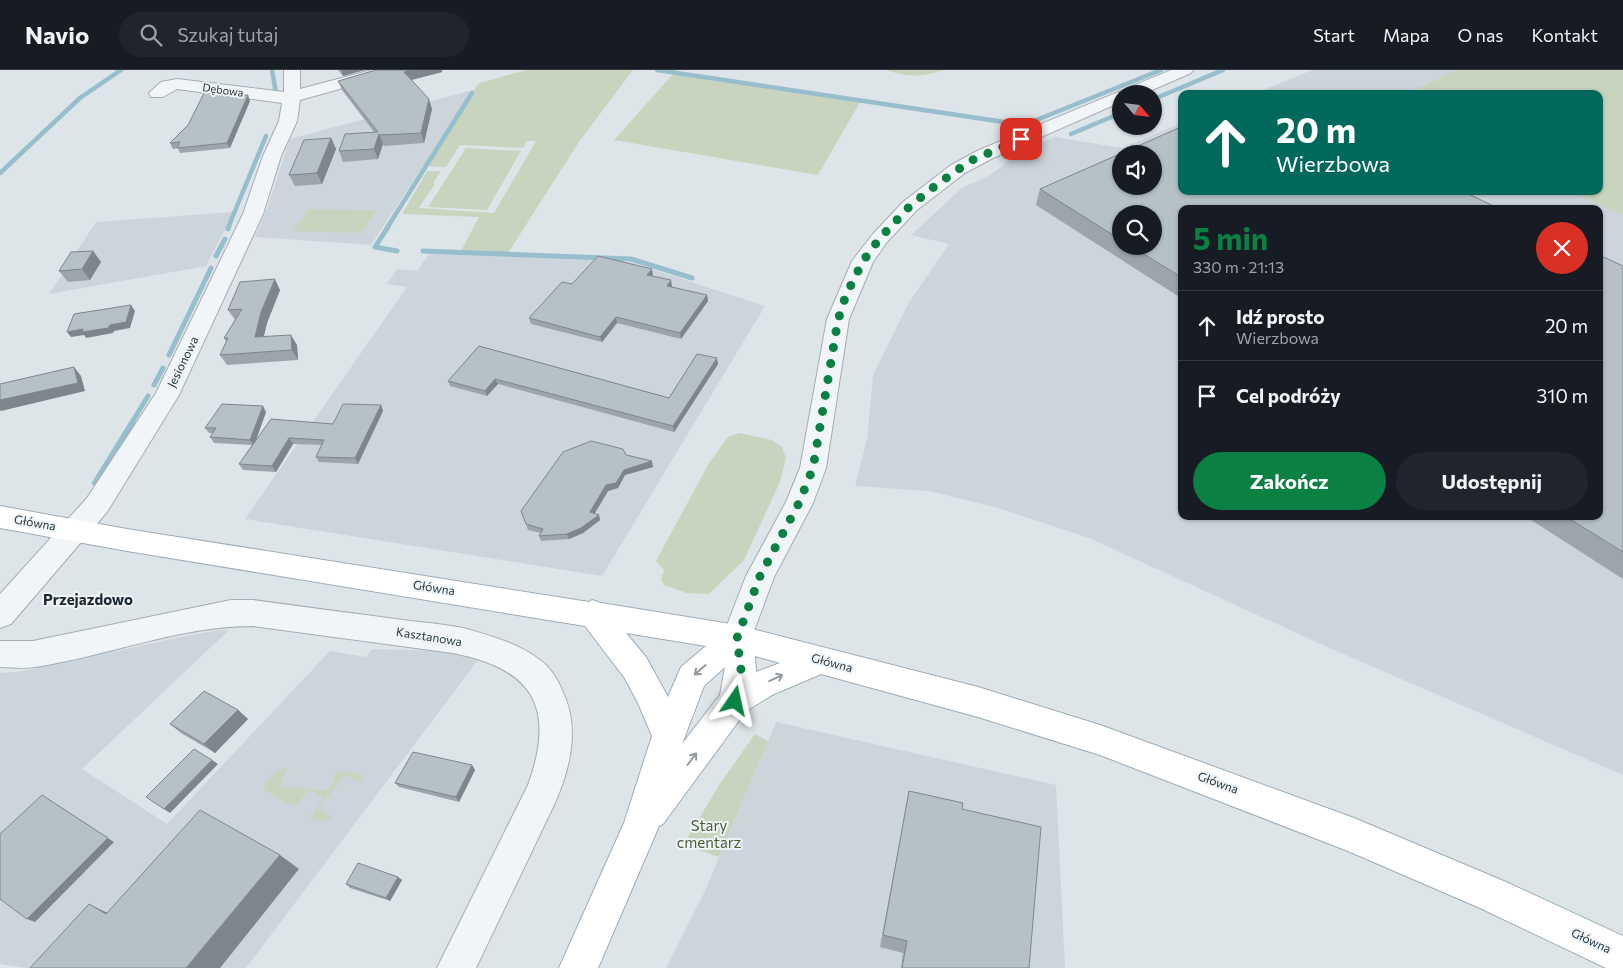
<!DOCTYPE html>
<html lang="pl">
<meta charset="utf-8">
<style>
:root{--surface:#171b24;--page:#20242c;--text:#f1f3f6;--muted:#9ea1a6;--line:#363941;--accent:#0b8043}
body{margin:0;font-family:Commissioner,sans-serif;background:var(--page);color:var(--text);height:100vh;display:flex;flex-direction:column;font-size:19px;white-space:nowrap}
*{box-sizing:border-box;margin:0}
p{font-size:16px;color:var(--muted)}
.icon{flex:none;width:28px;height:28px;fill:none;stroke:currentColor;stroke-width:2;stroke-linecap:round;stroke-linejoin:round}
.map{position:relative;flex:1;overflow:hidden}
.side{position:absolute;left:1178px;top:135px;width:425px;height:315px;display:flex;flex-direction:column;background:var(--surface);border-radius:10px;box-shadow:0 1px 4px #0004}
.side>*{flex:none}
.top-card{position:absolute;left:1178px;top:20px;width:425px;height:105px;border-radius:10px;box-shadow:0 1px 4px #0004;background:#00695c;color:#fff;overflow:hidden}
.needle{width:32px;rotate:118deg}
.fabs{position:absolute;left:1112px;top:15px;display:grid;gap:10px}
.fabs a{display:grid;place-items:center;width:50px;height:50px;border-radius:50%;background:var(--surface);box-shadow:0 1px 4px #0004;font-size:25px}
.pin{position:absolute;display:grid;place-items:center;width:42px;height:42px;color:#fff;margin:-21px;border-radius:10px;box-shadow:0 2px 8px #0006}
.me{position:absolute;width:55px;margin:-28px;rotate:11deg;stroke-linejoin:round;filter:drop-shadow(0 0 4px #0008)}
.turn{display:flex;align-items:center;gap:18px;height:105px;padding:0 15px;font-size:22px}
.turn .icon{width:65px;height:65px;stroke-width:2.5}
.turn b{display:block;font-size:35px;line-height:42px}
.round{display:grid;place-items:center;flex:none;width:52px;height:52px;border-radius:26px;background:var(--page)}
.headline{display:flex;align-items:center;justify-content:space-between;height:85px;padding:0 15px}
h1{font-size:30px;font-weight:700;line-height:38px;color:var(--accent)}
.primary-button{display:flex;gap:10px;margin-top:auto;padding:10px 15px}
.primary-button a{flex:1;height:58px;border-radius:30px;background:var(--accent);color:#fff;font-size:20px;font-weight:700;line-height:58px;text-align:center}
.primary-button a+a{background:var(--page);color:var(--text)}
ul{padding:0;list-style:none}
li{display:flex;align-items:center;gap:15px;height:70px;padding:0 15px;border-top:1px solid var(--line)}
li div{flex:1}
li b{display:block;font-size:19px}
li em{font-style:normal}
header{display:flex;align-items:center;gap:30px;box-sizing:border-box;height:70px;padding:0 25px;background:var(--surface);border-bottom:1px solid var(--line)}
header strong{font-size:24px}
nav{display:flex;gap:28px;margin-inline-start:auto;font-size:18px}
.search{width:350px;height:45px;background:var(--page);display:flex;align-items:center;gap:12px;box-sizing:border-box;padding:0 18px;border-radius:28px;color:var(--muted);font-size:19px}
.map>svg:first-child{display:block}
.built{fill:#ccd5db;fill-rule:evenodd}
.green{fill:#c9d4bf}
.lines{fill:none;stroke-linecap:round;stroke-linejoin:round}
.stream-far2{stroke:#96becc;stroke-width:4.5}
.stream-far1{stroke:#96becc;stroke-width:5}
.stream{stroke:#96becc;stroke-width:6}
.minor-casing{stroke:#a3adb4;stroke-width:2}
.major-casing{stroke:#9dadb6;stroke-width:2}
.minor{fill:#f2f5f7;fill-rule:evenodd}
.major{fill:#fff;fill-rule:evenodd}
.wall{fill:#9ca5ab;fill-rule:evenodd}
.shaded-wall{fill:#7f868b}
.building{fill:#b5c0c7;stroke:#7f868b;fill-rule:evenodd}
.oneway{stroke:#929ba0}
.route{stroke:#0b8043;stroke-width:9;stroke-dasharray:0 16.2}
.labels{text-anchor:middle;stroke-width:4;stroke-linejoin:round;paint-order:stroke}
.far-street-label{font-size:11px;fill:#263742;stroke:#eef4f7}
.street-label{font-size:12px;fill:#263742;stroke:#eef4f7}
.quarter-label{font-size:15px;font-weight:bold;fill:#192832;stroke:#eef4f7}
.near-park-label{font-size:15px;fill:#465e32;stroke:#eef4f7}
</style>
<header>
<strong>Navio</strong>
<div class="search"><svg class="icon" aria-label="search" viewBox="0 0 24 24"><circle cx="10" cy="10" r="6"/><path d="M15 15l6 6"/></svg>Szukaj tutaj</div>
<nav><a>Start</a><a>Mapa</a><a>O nas</a><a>Kontakt</a></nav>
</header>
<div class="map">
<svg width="1623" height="898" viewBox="0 0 1623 898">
<rect width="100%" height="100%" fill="#dee5e9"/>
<!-- built -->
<g class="built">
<polygon points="1312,0 1456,0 1406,24 1254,24"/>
<polygon points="473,20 371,175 255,167 267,139 290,69"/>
<path d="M1181 53V121H1569L1623 145V705L1325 576 1089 468 995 437 929 421 855 416 867 370 873 305 908 234 949 174 911 165 962 118 990 105 1022 81 1055 67 1122 78ZM1121 84H1154V116H1121ZM1181 139H1599V446H1181ZM1121 144H1154V176H1121Z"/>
<polygon points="234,142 206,196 49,224 96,152"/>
<polygon points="430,183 630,192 765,236 602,506 245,449 407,217 387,214 397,199 417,201"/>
<polygon points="221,560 228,561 82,699 167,754 330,581 366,587 372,579 448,581 478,590 246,898 26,898 0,894 0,603 24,601 190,565"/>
<polygon points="776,652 1056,715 1065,898 666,898 704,823"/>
</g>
<!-- green -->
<g class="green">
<polygon points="526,0 633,0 579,72 508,183 461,181 479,147 402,144 427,101 441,101 433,113 435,114 419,138 494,143 536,71 527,71 523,78 460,75 446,97 422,96 479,13"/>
<path d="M887 0H944C922 7 908 8 887 0Z"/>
<polygon points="1456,0 1623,0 1623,145 1569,121 1599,121 1599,24 1406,24"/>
<polygon points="673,4 860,32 818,105 614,70"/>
<polygon points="466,78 521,81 487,140 428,137"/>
<polygon points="309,139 376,140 362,163 293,161"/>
<polygon points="739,363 772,370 782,377 786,388 780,412 744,490 709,524 687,523 664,515 661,510 664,500 656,491 709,393 728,367"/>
<polygon points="755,664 768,671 719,787 683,775 719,715"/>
<path d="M288 698 279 717 329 720 337 702 360 703 362 707 360 712 345 705 318 739 333 748 321 752 310 747 324 728 309 720 294 737 264 720C265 708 276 700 288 698Z"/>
</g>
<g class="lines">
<!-- stream-far2 -->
<g class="stream-far2">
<polyline points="272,0 276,23"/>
<polyline points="657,0 1024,55 1161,0"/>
<polyline points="1154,29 1223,0"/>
<polyline points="1071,64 1121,43"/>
<polyline points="0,103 80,28 121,0"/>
<polyline points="228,158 266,66"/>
<polyline points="387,158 472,23"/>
</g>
<!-- stream-far1 -->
<g class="stream-far1">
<polyline points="388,157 375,177 397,181"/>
<polyline points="228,159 229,157"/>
<polyline points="423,181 631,189 692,208"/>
<polyline points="216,186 225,169"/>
<polyline points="169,285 211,198"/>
<polyline points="154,315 163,298"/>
<polyline points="131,354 148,326"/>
</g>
<!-- stream -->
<polyline class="stream" points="95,413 132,353"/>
<!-- minor casing -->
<g class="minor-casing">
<g id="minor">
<polygon points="284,0 300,0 300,19 372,0 399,0 397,3 300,30 297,51 281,86 263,144 179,325 107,442 11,554 0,558 0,524 87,428 156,323 243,144 263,86 279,51 282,33 177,19 163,27 151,27 149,23 161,12 177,9 284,22"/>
<polygon points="1171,0 1193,0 1191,3 1143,24 1121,24 1121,32 993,88 965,103 917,140 887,172 873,192 849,249 826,398 813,433 774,507 748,577 737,581 726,577 722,568 746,506 786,432 800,398 827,249 852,191 873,164 903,132 951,95 979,80"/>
<path d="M231 530H253C303 537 353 543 403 550 424 553 446 554 467 559 491 566 520 574 540 590 550 597 557 608 562 620 580 657 571 696 555 733L476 898H437L528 715C556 638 534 599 453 583L253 556C180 556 107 586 35 597 23 599 11 597 0 597V571H33Z"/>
</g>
</g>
<!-- major casing -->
<g class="major-casing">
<path id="major" d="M0 436 127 459 589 532 592 530 601 533 737 555 978 617 1100 655 1354 748 1506 812 1623 866V898H1606L1480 838 1348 781 1100 685 978 647 821 604 772 625 746 641 663 754 659 756 598 898H559L624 753 652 666 638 633 624 607 585 556 127 481 0 458ZM626 563 706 576 681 597 668 627 646 587ZM755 586 780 593 756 602ZM725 597 720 625 682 674 704 616Z"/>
</g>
<!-- minor -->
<use href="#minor" class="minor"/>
<!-- major -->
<use href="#major" class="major"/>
</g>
<!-- wall -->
<g class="wall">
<polygon points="338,0 365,0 343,6"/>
<polygon points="376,0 442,0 442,2 412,10 432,39 424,73 384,76 383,74 378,89 343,92 339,81 374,62 342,20 338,11"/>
<polygon points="226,25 227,26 250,31 230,78 180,83 178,78 173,79 170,73"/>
<polygon points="331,68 336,79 322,114 295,116 289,105"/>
<path d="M1040 119 1181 139V228L1036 135ZM1121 144 1154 176H1121Z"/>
<polygon points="93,181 101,192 90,210 68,212 59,201"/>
<polygon points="1623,196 1623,509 1525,446 1599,446"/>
<polygon points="653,205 652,206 672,216 671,217 707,225 708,231 681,269 617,253 602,272 531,254 529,248 572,214"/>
<polygon points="280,220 267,253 264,266 297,275 298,290 227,295 220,285 226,272 224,268 235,250 228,240"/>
<polygon points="479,276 669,328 718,294 674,362 498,314 487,326 450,316 448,311"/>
<polygon points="381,335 383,341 358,394 319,392 316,387 322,375 293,374 276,402 243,400 239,394 252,375 214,373 210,367 213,363 209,363 205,358 266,342 255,371 333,354"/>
<polygon points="626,385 653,397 625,405 618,418 608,421 594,444 599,445 600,450 583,463 569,469 541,471 539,466 541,463 528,460 521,441"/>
<polygon points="238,640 248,649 215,683 181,663 170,654"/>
<polygon points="472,695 475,700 459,732 399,717 395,713"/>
<polygon points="909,721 962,739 1029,898 901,898 903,883 880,877"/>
<polygon points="398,807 402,810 390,831 350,818 346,814"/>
</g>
<!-- shaded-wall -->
<g class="shaded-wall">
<polygon points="341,0 365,0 343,6"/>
<polygon points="410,0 442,0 442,2 407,11 404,2"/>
<polygon points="248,25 250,31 230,78 227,73"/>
<polygon points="429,29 432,39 424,73 421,63"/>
<polygon points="379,64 383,74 378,89 374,79"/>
<polygon points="331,68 336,79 322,114 317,103"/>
<polygon points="93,181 101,192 90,210 82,199"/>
<polygon points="652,199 653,205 648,210 647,205"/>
<polygon points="275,209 280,220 267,253 261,277 255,267 261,242"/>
<polygon points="671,210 672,216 668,222 667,216"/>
<polygon points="707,225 708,231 681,269 680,263"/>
<polygon points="131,235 135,241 130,258 114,261 113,263 86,268 84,265 71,267 67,262"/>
<polygon points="616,247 617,253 602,272 600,267"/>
<polygon points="291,265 297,275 298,290 292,280"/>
<polygon points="717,288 718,294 674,362 673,356"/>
<polygon points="74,297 81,306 85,321 1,341 0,340 0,330"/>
<polygon points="495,309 498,314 487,326 485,321"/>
<polygon points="381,335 383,341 358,394 355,388"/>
<polygon points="263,336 266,342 254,376 250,370"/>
<polygon points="289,368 293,374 276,402 272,396"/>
<polygon points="652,391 653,397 625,405 618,418 608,421 592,448 590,442 606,415 624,400"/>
<polygon points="599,445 600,450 583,463 569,469 567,464"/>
<polygon points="238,640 248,649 215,683 204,674"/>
<polygon points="212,690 218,694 170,743 164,739"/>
<polygon points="472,695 475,700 459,732 456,727"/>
<polygon points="42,725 114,772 35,852 27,849"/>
<polygon points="280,785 299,799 220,898 186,898"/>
<polygon points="398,807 402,810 390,831 386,828"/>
<polygon points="89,834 116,847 106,844"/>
</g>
<!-- building -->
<g class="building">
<polygon points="376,0 410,0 404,2 429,29 421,63 381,65 379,64 374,79 339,81 345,64 378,62 338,11"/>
<polygon points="205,21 226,25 226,26 248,25 227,73 177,78 180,72 170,73 188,55"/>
<path d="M1181 57V121H1462L1500 139H1181V207L1131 176H1154V144H1121V170L1040 119ZM1121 84H1154V116H1121Z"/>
<polygon points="331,68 317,103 289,105 304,70"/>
<polygon points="93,181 82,199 59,201 71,182"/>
<polygon points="1599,185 1623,196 1623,482 1565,446 1599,446"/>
<polygon points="598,186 652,199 647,205 671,210 667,216 707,225 680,263 616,247 600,267 529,248 562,212 572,214"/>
<polygon points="275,209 261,242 255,267 291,265 292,280 220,285 228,268 224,268 242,239 228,240 240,212"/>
<polygon points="131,235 126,252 110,255 108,258 82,262 83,259 67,262 74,244"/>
<polygon points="479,276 669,328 697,284 717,288 673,356 495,309 485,321 448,311"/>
<polygon points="74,297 78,313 0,330 0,314"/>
<polygon points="222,334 263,336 250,370 210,367 216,358 205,358"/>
<polygon points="343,334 381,335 355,388 316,387 324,370 289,368 272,396 239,394 271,349 333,354"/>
<polygon points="591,371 623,379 626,385 652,391 624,400 616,413 606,415 590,442 599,445 581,458 567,464 539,466 543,459 526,454 521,441 563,382"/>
<polygon points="204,621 238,640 204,674 170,654"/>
<polygon points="194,679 212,690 164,739 146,727"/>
<polygon points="413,682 472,695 456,727 395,713"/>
<polygon points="909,721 963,733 962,739 1041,757 1029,898 902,898 907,871 883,865"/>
<polygon points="42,725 108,768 27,849 0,829 0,764"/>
<polygon points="200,740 280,785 186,898 30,898 89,834 106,844"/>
<polygon points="358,793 398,807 386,828 346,814"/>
</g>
<!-- one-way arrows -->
<defs><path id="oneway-shaft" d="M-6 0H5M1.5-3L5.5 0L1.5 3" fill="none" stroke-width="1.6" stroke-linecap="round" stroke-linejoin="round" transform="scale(1.25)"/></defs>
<g class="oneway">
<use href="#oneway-shaft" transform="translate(700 600) rotate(139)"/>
<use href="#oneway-shaft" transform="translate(776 608) rotate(-25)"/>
<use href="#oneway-shaft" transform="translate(692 689) rotate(-53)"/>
</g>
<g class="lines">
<!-- route -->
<polyline class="route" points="735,631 741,600 737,568 760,506 799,433 813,398 838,250 846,225 863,191 880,168 910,136 935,116 970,91 1021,69"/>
</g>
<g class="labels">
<!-- far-street labels -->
<g class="far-street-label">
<text transform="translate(223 20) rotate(8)" y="4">Dębowa</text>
</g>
<!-- street labels -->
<g class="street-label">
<text transform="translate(183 292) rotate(-64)" y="4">Jesionowa</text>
<text transform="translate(35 453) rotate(10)" y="4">Główna</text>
<text transform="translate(434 518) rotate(9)" y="4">Główna</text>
<text transform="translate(429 567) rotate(9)" y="4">Kasztanowa</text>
<text transform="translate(832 593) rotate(15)" y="4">Główna</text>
<text transform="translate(1218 713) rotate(20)" y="4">Główna</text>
<text transform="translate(1591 871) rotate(25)" y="4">Główna</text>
</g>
<!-- quarter labels -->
<g class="quarter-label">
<text x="88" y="535">Przejazdowo</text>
</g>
<!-- near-park labels -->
<g class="near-park-label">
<text x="709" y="761">Stary<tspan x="709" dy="17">cmentarz</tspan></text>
</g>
</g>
</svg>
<div class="fabs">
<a><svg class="needle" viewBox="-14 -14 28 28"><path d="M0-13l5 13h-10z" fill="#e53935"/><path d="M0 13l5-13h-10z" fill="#9ea1a6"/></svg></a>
<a><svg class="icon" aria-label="sound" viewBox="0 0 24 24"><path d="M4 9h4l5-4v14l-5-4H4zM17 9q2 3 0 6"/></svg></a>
<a><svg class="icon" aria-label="search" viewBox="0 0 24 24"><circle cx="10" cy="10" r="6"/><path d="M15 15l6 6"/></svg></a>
</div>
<div class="pin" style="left:1021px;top:69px;background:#d93025"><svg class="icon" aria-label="arrive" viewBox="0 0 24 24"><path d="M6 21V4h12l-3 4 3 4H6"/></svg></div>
<svg class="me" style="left:735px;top:631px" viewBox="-20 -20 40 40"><path d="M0-17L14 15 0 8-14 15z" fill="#0b8043" stroke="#fff" stroke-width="4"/></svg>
<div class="top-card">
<div class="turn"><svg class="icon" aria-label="ahead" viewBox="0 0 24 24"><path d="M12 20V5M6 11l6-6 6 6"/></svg><div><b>20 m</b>Wierzbowa</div></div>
</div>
<section class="side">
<div class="headline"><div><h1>5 min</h1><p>330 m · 21:13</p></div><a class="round" style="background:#d93025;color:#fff"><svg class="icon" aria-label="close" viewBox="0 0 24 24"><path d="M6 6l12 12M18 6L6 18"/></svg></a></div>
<ul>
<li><svg class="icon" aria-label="ahead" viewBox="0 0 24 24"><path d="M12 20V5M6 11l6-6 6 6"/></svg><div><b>Idź prosto</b><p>Wierzbowa</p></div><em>20 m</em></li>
<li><svg class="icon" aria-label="arrive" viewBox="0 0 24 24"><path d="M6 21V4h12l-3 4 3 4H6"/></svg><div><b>Cel podróży</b></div><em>310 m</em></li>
</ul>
<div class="primary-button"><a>Zakończ</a><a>Udostępnij</a></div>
</section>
</div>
